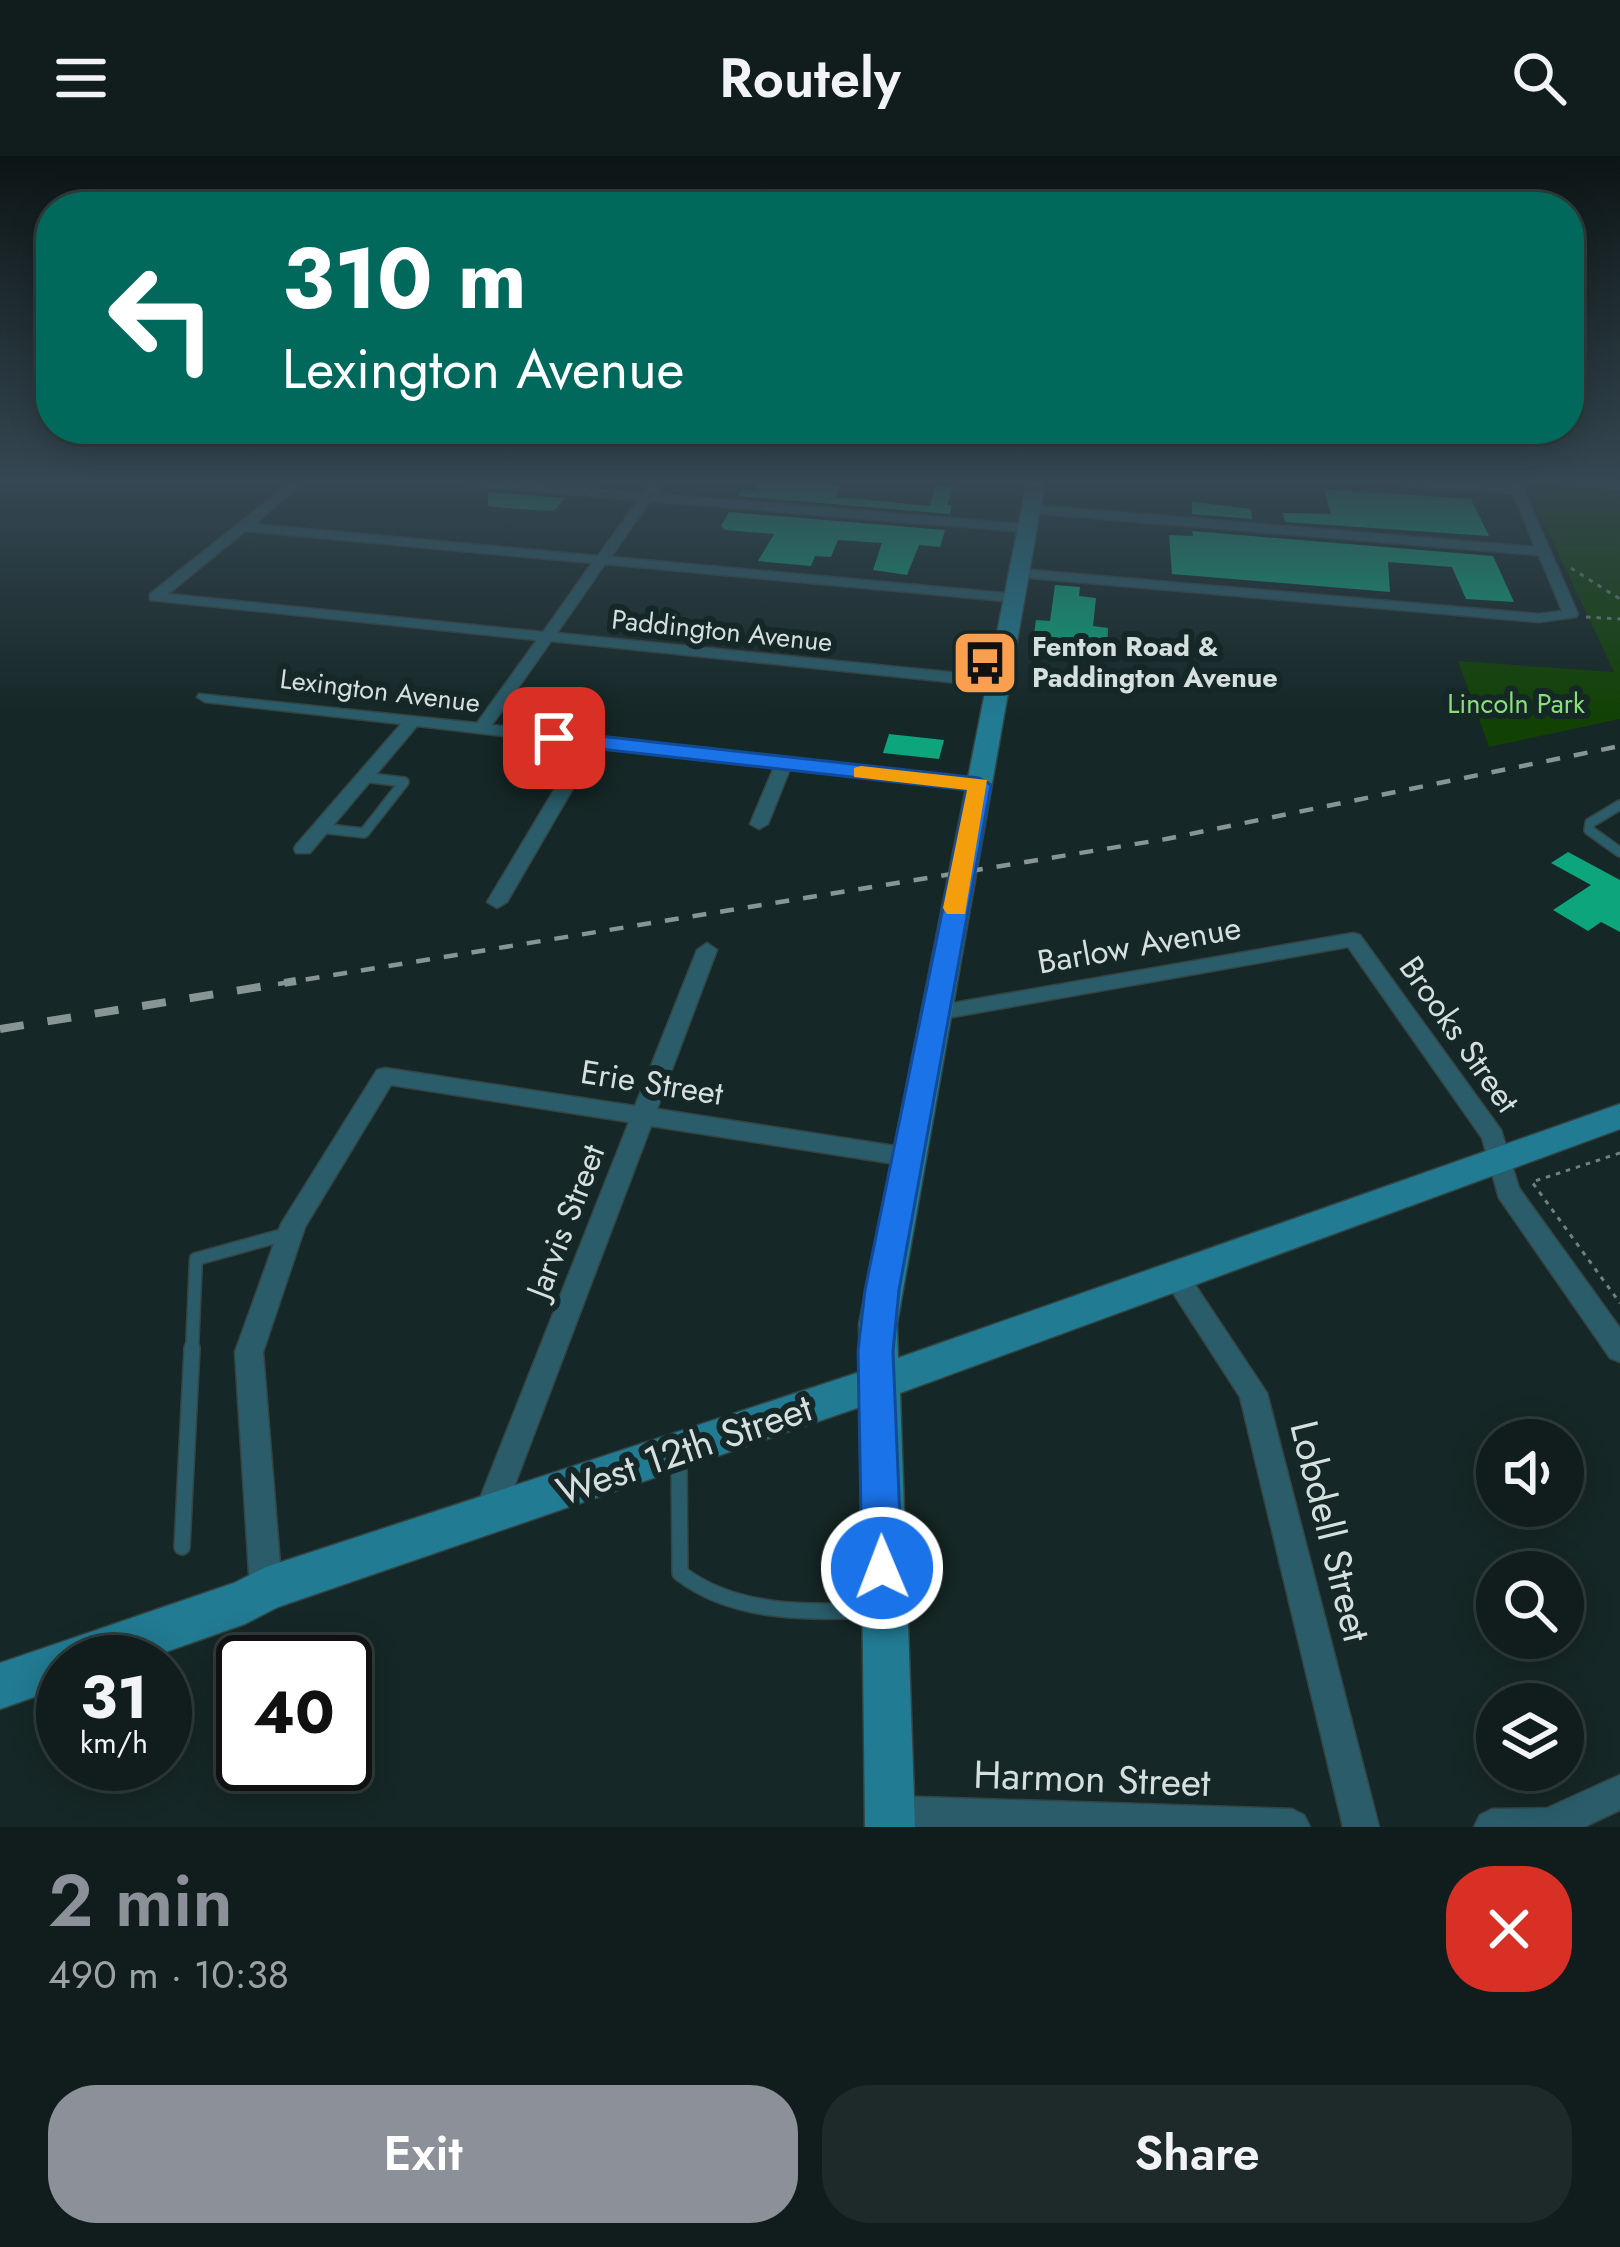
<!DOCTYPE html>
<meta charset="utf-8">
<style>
:root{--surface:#101d1c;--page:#1e2a29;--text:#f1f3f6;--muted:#9ca2a3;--line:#303b3b;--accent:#8c9099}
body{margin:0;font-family:Jost,sans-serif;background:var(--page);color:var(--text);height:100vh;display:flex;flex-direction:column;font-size:45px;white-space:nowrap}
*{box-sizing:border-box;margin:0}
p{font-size:39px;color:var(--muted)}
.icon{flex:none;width:66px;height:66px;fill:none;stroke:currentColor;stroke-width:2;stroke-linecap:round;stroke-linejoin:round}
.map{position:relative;height:1671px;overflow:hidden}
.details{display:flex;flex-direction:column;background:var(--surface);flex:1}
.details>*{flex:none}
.hud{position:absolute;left:36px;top:36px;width:1548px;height:252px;border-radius:48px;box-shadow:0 6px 30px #0003,0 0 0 3px var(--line);background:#00695c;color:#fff;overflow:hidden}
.fabs{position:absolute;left:1476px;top:1263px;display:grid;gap:24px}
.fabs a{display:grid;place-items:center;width:108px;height:108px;border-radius:50%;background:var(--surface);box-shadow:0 6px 30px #0003,0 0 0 3px var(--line);font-size:60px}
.speed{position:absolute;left:36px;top:1479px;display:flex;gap:24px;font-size:60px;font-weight:700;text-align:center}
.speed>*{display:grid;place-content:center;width:156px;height:156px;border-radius:50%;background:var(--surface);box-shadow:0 6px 30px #0003,0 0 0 3px var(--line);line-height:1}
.speed small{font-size:30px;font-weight:400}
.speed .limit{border:6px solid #111;border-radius:18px;background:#fff;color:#111}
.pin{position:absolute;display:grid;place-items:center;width:102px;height:102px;color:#fff;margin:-51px;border-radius:24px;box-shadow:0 6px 18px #0006}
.me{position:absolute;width:132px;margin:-66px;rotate:359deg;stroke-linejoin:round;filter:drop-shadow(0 0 9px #0008)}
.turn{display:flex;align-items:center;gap:42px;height:252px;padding:0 48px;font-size:54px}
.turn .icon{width:156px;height:156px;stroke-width:2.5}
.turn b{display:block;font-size:84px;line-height:102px}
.round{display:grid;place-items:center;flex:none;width:126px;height:126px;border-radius:48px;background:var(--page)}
.summary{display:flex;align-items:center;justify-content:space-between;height:204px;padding:0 48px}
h1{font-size:72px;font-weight:600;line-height:90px;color:var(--accent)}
.button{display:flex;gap:24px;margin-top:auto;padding:24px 48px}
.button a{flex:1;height:138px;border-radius:48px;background:var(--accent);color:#fff;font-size:48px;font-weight:600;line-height:138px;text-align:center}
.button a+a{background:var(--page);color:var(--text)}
header{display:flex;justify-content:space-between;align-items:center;height:156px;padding:0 48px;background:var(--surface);font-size:54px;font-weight:600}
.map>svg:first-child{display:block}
.green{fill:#114204}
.building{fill:#0da57c}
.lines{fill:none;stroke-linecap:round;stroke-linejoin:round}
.lane-far3-casing{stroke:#344443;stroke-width:9}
.lane-far2-casing{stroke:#344443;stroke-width:12}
.lane-far1-casing{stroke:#344443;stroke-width:15}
.lane-casing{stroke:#344443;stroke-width:18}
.street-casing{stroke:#344443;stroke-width:3}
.secondary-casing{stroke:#344443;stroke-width:3}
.path{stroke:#728180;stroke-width:3;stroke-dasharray:4.5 6;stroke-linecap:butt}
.lane-far3{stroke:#2a5c6a;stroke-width:8}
.lane-far2{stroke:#2a5c6a;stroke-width:9}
.lane-far1{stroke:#2a5c6a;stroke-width:12}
.lane{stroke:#2a5c6a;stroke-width:15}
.street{fill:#2a5c6a;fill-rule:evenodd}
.secondary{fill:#217b93;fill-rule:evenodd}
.rail-far1{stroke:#879594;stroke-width:4.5;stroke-dasharray:14 14;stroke-linecap:butt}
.rail{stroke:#879594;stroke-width:8;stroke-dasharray:24 24;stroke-linecap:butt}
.route{fill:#1a73e8;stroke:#114b97;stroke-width:3}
.slow{fill:#f59e0b}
.labels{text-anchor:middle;stroke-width:12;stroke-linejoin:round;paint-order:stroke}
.far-street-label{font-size:27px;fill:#d4dfde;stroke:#152726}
.far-poi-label{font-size:27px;font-weight:bold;fill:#d4dfde;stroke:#152726;text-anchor:start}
.far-park-label{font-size:27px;fill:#8adf79;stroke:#152726}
.street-label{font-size:33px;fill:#d4dfde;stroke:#152726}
.near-street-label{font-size:39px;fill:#d4dfde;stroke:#152726}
</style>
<header><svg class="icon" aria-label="menu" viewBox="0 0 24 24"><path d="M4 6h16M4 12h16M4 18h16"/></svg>Routely<svg class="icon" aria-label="search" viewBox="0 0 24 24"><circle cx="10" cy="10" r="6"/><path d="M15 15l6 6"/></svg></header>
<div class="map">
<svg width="1620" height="1671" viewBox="0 0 1620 1671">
<rect width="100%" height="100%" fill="#152726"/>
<!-- green -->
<polygon class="green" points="1525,326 1620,326 1620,563 1489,591 1458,505 1614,516"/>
<!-- building -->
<g class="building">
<polygon points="758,326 822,326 841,330 836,341 930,350 936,329 953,330 947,349 952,349 950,358 738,340 742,333 757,334"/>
<polygon points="1324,333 1471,343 1489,380 1285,366 1283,357 1331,358"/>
<polygon points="488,336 565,342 554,355 504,352 488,350"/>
<polygon points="1192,346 1251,353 1252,363 1192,358"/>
<polygon points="729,356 945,374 940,391 919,389 907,419 873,414 882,387 838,384 831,401 815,400 811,410 758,405 774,378 725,374 721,370"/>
<polygon points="1192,375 1493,400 1514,446 1466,443 1452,411 1388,406 1390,436 1172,418 1169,379 1193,380"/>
<polygon points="1055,429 1080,431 1079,440 1096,442 1093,470 1108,472 1107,500 1032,493 1036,464 1050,465"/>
<polygon points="889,578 944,584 939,603 883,597"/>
<polygon points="1568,696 1620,724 1620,776 1601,766 1588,775 1553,754 1591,729 1551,707"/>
</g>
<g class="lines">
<!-- lane-far3 casing -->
<g class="lane-far3-casing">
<polyline id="lane-far3" points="1560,326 1620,330"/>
</g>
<!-- lane-far2 casing -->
<g class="lane-far2-casing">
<g id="lane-far2">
<polyline points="1620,649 1590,667 1589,674 1620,696"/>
<polyline points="320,672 364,677 404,626 363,621"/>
</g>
</g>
<!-- lane-far1 casing -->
<g class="lane-far1-casing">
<polyline id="lane-far1" points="192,1195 196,1103 287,1078"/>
</g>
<!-- lane casing -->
<g class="lane-casing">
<g id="lane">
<path d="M679 1304 680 1417C734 1459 810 1457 876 1454"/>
<polyline points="182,1391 192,1192"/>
</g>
</g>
<!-- street casing -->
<g class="street-casing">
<g id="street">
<path d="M291 326H304L254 368 598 400 638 344 469 330 463 326H512L643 337 651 326H663L655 338 1033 369V375L1028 376 650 345 611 401 1015 438 1022 442 1015 446 605 408 557 477 998 521 1006 526 998 531 551 485 492 569 979 624 988 629 979 634 790 613 768 668 759 673 750 668 774 611 597 591 507 746 497 752 487 746 581 589 417 570 310 697H296L294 693 296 689 401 568 205 546 197 541 199 538 477 567 537 484 150 444V438ZM245 375 592 407 543 476 168 438Z"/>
<polygon points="1395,326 1509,330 1508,326 1520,326 1578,458 1576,461 1539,466 1019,421 1012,417 1019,413 1539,458 1562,455 1539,399 1031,357 1025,353 1031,349 1535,391 1513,337 1401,330"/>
<polygon points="1353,777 1360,779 1501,974 1519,1032 1620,1172 1620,1206 1610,1202 1499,1042 1482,982 1348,791 936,864 925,857 936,850"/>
<polygon points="707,787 717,794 657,953 908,992 916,994 920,1001 916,1008 908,1010 651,970 503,1360 499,1370 488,1375 477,1370 473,1360 629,966 391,929 305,1071 263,1196 282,1433 277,1444 266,1449 255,1444 250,1433 235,1196 281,1068 377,914 385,912 635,950 697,794"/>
<polygon points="1175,1109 1184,1112 1267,1237 1379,1671 1343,1671 1240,1241 1162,1120 1166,1112"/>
<polygon points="1620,1619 1620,1654 1584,1671 1474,1671 1480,1659 1492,1653 1547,1652"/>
<polygon points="890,1640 1292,1653 1304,1659 1310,1671 882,1671 873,1657 878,1645"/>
</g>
</g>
<!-- secondary casing -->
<g class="secondary-casing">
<polygon id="secondary" points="1027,326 1045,326 897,1168 898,1202 1620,948 1620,973 900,1237 915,1671 865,1671 860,1251 278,1451 245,1468 137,1506 63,1506 63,1531 0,1553 0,1507 234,1427 266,1411 860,1216 859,1168"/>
</g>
<!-- path -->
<g class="path">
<polyline points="1571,412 1620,443"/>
<polyline points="1586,461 1620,463"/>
<polyline points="1620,997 1532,1026 1620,1147"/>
</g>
<!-- lane-far3 -->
<use href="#lane-far3" class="lane-far3"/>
<!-- lane-far2 -->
<use href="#lane-far2" class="lane-far2"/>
<!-- lane-far1 -->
<use href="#lane-far1" class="lane-far1"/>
<!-- lane -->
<use href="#lane" class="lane"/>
<!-- street -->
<use href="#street" class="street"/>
<!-- secondary -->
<use href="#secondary" class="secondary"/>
<!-- rail-far1 -->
<polyline class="rail-far1" points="278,828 1166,683 1620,590"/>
<!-- rail -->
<polyline class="rail" points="0,873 296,825"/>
</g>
<!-- sky -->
<linearGradient id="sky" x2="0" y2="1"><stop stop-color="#0c1515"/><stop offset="0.58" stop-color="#354752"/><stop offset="1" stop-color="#354752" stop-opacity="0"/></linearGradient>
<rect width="1620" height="560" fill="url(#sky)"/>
<!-- route -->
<polygon class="route" points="554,575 979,622 991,629 899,1134 893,1195 902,1412 896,1427 882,1432 868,1427 862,1412 858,1195 865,1134 967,634 546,587 546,577"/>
<!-- slow -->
<polygon class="slow" points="861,610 987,624 965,758 947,758 943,752 967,634 854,621 854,612"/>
<!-- icons -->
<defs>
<g id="bus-square" transform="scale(3.45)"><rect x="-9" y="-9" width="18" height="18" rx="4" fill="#f99f4d" stroke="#152726"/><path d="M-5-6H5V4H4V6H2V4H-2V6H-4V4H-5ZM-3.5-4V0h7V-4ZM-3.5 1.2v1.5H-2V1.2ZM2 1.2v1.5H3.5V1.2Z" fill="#111"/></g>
</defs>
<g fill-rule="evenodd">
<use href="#bus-square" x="985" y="507"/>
</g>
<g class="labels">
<!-- far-street labels -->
<g class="far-street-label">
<text transform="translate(722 475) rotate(6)" y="9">Paddington Avenue</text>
<text transform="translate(380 535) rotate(7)" y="9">Lexington Avenue</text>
</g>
<!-- far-poi labels -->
<g class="far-poi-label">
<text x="1032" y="500">Fenton Road &amp;<tspan x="1032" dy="31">Paddington Avenue</tspan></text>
</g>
<!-- far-park labels -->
<g class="far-park-label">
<text x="1516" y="557">Lincoln Park</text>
</g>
<!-- street labels -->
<g class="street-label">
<text transform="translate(1139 788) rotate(-10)" y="12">Barlow Avenue</text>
<text transform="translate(1460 878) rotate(55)" y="12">Brooks Street</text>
<text transform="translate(652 926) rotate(9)" y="12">Erie Street</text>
<text transform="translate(565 1065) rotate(-69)" y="12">Jarvis Street</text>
</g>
<!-- near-street labels -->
<g class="near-street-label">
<text transform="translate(684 1293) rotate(-19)" y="14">West 12th Street</text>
<text transform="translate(1331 1375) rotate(76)" y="14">Lobdell Street</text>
<text transform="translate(1092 1622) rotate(2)" y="14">Harmon Street</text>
</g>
</g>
</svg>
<div class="fabs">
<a><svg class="icon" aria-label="sound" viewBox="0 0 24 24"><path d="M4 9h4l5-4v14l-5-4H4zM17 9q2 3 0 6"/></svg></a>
<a><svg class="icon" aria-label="search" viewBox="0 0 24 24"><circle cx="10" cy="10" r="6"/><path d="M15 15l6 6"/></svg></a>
<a><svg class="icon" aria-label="layers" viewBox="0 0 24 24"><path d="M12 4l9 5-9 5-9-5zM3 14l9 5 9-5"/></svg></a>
</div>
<div class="speed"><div>31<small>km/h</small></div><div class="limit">40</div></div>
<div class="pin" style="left:554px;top:582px;background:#d93025"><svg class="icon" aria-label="arrive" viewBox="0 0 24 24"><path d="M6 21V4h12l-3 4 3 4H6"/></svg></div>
<svg class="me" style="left:882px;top:1412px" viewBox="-20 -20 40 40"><circle r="17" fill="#1a73e8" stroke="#fff" stroke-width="3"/><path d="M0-11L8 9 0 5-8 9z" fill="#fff"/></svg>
<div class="hud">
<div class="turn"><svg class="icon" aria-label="left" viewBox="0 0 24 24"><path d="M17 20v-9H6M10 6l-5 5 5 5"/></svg><div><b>310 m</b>Lexington Avenue</div></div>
</div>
</div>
<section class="details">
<div class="summary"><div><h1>2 min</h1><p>490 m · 10:38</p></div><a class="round" style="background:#d93025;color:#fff"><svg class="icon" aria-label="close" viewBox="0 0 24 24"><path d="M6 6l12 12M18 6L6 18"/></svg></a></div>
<div class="button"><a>Exit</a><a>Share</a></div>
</section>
